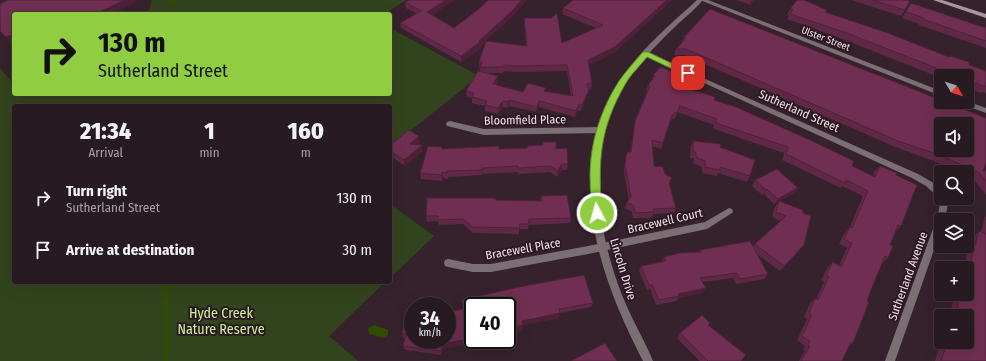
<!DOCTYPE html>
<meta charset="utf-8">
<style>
:root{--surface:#281a21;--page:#34272e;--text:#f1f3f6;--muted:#a5a1a5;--line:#44383f}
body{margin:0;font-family:"Fira Sans Condensed",sans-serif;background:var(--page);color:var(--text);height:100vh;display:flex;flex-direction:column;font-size:15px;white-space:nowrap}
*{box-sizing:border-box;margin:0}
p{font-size:13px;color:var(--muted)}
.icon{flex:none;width:22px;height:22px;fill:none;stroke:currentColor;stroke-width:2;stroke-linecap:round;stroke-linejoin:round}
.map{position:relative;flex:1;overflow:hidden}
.side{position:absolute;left:12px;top:104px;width:380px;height:180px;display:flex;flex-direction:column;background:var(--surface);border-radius:4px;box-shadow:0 4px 16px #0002,0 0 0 1px var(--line)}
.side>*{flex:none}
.hud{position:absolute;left:12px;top:12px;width:380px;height:84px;border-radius:4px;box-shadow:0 4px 16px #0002,0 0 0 1px var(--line);background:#90cd41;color:#111;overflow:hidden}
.needle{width:26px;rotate:129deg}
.buttons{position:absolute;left:934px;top:69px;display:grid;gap:8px}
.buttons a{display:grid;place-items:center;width:40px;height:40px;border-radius:4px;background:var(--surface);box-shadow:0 4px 16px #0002,0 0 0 1px var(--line);font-size:20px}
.speed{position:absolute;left:404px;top:297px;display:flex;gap:8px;font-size:20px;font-weight:700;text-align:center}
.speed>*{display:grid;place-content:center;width:52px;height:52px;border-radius:50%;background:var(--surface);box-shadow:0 4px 16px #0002,0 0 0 1px var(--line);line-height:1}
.speed small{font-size:10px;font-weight:400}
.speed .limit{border:2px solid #111;border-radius:6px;background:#fff;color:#111}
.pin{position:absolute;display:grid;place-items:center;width:34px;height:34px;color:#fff;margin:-17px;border-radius:8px;box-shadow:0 2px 6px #0006}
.me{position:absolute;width:44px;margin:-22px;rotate:354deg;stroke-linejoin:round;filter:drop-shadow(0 0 3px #0008)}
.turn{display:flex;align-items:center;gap:14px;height:84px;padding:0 20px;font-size:18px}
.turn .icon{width:52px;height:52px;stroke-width:2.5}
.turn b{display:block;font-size:28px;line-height:34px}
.eta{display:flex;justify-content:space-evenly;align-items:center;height:68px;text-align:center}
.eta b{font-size:24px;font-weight:800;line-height:28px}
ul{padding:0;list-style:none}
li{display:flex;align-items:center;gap:12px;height:52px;padding:0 20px}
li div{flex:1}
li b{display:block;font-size:15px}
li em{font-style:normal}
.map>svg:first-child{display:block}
.green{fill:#32441d}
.water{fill:#2f4c01}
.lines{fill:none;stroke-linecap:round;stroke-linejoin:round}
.stream-far1{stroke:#2f4c01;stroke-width:3.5}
.stream{stroke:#2f4c01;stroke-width:4.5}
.minor{fill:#7b6f74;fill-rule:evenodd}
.tertiary{fill:#7b6f74;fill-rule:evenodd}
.secondary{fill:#a9979f;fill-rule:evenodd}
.wall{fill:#602847;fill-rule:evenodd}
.shaded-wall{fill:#4e2139}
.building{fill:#702f52;stroke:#4e2139;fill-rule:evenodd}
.route{fill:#90cd41;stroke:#5e852a}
.labels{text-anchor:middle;stroke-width:4;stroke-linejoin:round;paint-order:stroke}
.far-street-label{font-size:10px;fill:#efe1e7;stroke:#2c1822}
.street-label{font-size:12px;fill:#efe1e7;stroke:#2c1822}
.near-park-label{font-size:14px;fill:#c4f495;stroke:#2c1822}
</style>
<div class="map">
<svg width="986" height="361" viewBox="0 0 986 361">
<rect width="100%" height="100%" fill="#36222c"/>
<!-- green -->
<g class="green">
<polygon points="152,0 406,0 384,14 148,14"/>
<polygon points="390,28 479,76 390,147 390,106 14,106 14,282 385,282 329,336 358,361 0,361 0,68 14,85 14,94 390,94"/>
<polygon points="390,204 434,236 390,278"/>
</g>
<!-- water -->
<polygon class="water" points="374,325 388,330 388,335 384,338 369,334 368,328"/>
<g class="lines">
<!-- stream-far1 -->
<g class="stream-far1">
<polyline points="170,14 174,0"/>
<polyline points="167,94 167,106"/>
</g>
<!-- stream -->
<polyline class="stream" points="166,361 167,282"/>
<!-- minor -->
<g class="minor">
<polygon points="700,0 708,0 941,91 941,96"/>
<path d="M645 52 918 174 932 182 941 190V198H947C948 206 947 213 944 220H941V230L895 361H885L938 215 940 204 939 198 926 186 912 178 643 55V53Z"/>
<polygon points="967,101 986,108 986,113 961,104 959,102 967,102"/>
<polygon points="450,121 484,129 601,127 605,130 601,133 484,135 447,126 446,124 447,122"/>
<polygon points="729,208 732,209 733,211 732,213 707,229 588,254 491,272 473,272 448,267 445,266 444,263 445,260 448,259 473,264 491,264 588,246 705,222"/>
</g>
<!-- tertiary -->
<path class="tertiary" d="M697 0H703C696 8 687 16 679 23 663 38 647 54 633 72 585 137 594 224 622 295 631 318 644 339 653 361H643C597 272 564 174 620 82 639 50 670 25 697 0Z"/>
<!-- secondary -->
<polygon class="secondary" points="933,0 942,0 986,14 986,18"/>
</g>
<!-- wall -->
<g class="wall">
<path d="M573 0H672L614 53 589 65 592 83 591 89H588L587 96 581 111 578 110 575 117 539 107 536 112 509 106 507 108 503 107 498 114 485 111V106L472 103V98L467 97 466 91 480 72 479 62 526 46 524 24V18L562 43 596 28 562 14 563 8ZM504 71 515 72 567 71 571 96 545 92H523L496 85 498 82V76L486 73H503Z"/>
<polygon points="737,0 755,0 750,5"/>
<polygon points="851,0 907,0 905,10 901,16"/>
<polygon points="405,2 432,15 454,28 512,17 482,44 482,47 461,62 401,28 400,23 416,13 406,8"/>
<polygon points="911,3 986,28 986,48 919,25 919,24 902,18"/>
<polygon points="790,9 826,12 949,57 950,56 969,65 986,71 986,93 982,92 981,93 967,88 967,76 941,76 941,78 840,38 787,19 789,16 787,15"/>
<polygon points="684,37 983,171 986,171 986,195 972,178 967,175 967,172 960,172 936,162 893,146 684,55 674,55 676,49 682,42"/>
<polygon points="653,75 685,85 684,87 714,100 873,176 875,171 880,166 896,175 901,226 896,231 890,245 888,258 882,263 873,285 867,301 853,343 849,346 842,361 799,361 805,351 803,350 805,346 797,340 807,319 804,317 810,303 815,298 816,299 824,282 821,280 828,267 833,262 839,266 847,248 839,244 845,232 850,227 863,196 842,186 841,188 782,160 784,153 720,131 713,128 714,125 677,112 675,119 673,118 671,121 670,121 661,149 652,146 654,166 672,178 669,184 676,208 674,213 653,214 652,218 633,218 632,212 625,208 627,202 629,200 624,171 625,162 628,152 630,152 634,127 635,121 647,91 646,91 648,85 652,80"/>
<polygon points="693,141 720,147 750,176 747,182 718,173 717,176 702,173 702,167 693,163 694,158 690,158 691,146"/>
<polygon points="420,142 417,145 423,151 405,166 390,156 390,145"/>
<polygon points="543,142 556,149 568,164 567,170 562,170 557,177 550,172 518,174 518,172 482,174 482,175 448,177 448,179 443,178 442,181 421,179 420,173 442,147 443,149 499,149 527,148 527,146 542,145"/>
<polygon points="755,180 798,188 794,193 779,201 800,250 780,271 757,254 768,274 764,279 736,284 733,278 703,282 706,288 702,293 678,298 677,301 656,305 650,289 647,290 639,271 641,266 662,262 664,257 699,252 700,250 753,247 755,244 780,221 772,217 775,207 778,202 774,204 764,194 762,195 752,186"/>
<polygon points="541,196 571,218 570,223 529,225 528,229 519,229 519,234 473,233 463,224 439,225 438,221 427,222 426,216 496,200 540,201"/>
<polygon points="986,216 986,361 935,361 941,342 967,342 967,316 949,316 955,294 967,294 967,268 963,268 973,237 979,231 981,232 985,217"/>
<polygon points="462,300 593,303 591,307 560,313 559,318 523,325 523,330 473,340 486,340 443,349 441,355 405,350 403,346 405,338 403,338 402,334 408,309 413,340 463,309"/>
<polygon points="708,325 741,361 700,361 677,338 680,333"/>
</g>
<!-- shaded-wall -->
<g class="shaded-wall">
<polygon points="125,0 135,0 136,2 111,14 95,14"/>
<polygon points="446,0 455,0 428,18 427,12"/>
<polygon points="522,0 527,0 512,17 482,44 482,47 461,62 461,56 479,41"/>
<polygon points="667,0 672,0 614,53 587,66 588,60"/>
<polygon points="752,0 755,0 750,5"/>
<polygon points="14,34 14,42 11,43 6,37"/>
<polygon points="498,76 498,82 493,90 493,84"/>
<polygon points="688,79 685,85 679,92 681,86"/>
<polygon points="589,90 587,96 581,111 582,105"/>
<polygon points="509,100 509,106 507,108 508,102"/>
<polygon points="503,101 503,107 498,114 498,108"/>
<polygon points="539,101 539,107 536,112 537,107"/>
<polygon points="579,104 578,110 575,117 576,111"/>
<polygon points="419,136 420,142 411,150 410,144"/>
<polygon points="422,145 423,151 405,166 404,160"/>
<polygon points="562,164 562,170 557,177 558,171"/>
<polygon points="442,172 443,178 442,181 441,175"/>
<polygon points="798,188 794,193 774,204 778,199"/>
<polygon points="767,189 764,194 762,195 766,190"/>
<polygon points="706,288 702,293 678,298 679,296 678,294"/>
<polygon points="560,313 559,318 521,325 522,321"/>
<polygon points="523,325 523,330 507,333 507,329"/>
<polygon points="473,338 473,340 486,340 443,349 441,355 441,351 442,344"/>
</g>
<!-- building -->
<g class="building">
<polygon points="8,0 125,0 95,14 14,14 14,34 6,37 0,31 0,4"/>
<polygon points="409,0 446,0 427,12 454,28 480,8 488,0 522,0 512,11 479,41 481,41 461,56 400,23 421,11 405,2"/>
<polygon points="573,0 667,0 615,47 588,60 592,83 587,84 589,90 582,105 579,104 576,111 539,101 537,107 509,100 508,102 503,101 498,108 485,105 487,101 472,97 474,93 466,91 478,71 498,76 493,84 523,92 528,83 546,88 544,91 573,96 567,65 515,66 504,65 503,67 480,67 482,62 479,62 486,41 527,46 524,18 551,18 557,13 562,43 603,25 563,8"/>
<polygon points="797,0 804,0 827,10 825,12 888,33 949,57 950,56 969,62 969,65 986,71 986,87 967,80 967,76 957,76 844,32 790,14 793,10 790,9"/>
<polygon points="872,0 907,0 910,1 905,10"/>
<polygon points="911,3 986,28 986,41 923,19 924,18 906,12"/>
<path d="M710 9 941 100V102H946L986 118V162L983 171H986V181L978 172 942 156 898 141 686 49H676L686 38 684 37ZM941 124H967V150H941Z"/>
<polygon points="661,67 688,79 681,86 715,97 714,100 736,107 808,139 854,161 852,166 875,177 880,166 897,173 896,175 917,185 901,226 898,225 890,245 893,246 888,258 885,256 873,285 867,301 869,302 853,343 851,342 842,361 801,361 810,346 808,346 810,341 802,336 812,315 809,313 815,298 818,300 829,277 826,275 833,262 841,267 852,243 844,239 850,227 852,228 868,191 846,180 845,183 786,154 788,147 722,125 715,122 717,119 680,106 677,113 675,112 673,115 672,115 663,143 652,140 654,166 663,167 665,174 672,178 669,182 676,208 653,209 654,212 635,213 634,206 627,202 631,197 625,165 626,156 628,152 631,152 635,121 650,86 648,85 655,76 653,75"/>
<polygon points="409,130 419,136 410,144 422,145 404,160 390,151 390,145"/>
<polygon points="693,141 721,144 720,147 755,160 750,176 720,167 720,170 705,167 705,161 696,157 696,152 693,152"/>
<polygon points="543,142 556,142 556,149 567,148 568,164 562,164 558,171 550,166 518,168 518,166 482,168 482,170 447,171 447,173 442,172 441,175 420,173 428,146 442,147 442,149 499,146 499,149 527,148 527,146 543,145"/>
<polygon points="777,169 798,188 778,199 767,189 766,190 755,180"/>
<polygon points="567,195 571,218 529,219 529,224 519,224 520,228 473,227 463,219 438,220 438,216 426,216 427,198 496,198 496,200 542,201 541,196"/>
<polygon points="779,201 803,210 803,213 811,216 804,245 784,266 755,244 786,216 776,212"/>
<polygon points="979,231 986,234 986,233 986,361 941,361 947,342 967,342 967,316 955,316 961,294 967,294 967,274"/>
<polygon points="750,241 768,274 740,279 737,273 700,278 706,288 678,294 679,296 659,300 652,285 649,285 641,266 666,261 664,257 679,253 701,252 700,250"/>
<polygon points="584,275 593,303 559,309 560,313 522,321 523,325 507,329 507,306 473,306 473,338 442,344 441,351 403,346 406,334 402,334 408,309 413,309 413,340 447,340 447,318 448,318 454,311 463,309 462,300 519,287"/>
<polygon points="702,315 710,323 708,325 746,355 741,361 708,361 680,333"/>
<polygon points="605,343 617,361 571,361"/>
</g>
<!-- route -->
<path class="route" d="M643 52H648L692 73 691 75H685L647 57C640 66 631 74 626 83 599 129 598 162 602 213L600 216H594L592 213C591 201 590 188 590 176 590 142 601 109 619 81 626 71 635 61 643 52Z"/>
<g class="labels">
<!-- far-street labels -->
<g class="far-street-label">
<text transform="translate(826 38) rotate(21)" y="4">Ulster Street</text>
</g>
<!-- street labels -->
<g class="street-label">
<text transform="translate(799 111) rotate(24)" y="4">Sutherland Street</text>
<text transform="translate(525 120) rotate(-1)" y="4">Bloomfield Place</text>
<text transform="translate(665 221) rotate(-13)" y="4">Bracewell Court</text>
<text transform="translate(523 249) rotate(-10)" y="4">Bracewell Place</text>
<text transform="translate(623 269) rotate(73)" y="4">Lincoln Drive</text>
<text transform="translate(908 276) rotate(-70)" y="4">Sutherland Avenue</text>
</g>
<!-- near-park labels -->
<g class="near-park-label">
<text x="221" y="318">Hyde Creek<tspan x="221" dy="16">Nature Reserve</tspan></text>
</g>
</g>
</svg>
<div class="buttons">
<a><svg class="needle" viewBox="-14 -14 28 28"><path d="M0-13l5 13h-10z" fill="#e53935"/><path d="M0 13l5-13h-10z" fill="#a5a1a5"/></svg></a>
<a><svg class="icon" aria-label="sound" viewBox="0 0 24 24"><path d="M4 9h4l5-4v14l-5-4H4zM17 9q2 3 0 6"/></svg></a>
<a><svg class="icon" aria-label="search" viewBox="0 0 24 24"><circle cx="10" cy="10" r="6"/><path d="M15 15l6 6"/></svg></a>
<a><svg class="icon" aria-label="layers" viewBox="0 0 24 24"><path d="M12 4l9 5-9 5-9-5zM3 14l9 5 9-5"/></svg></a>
<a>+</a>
<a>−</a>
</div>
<div class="speed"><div>34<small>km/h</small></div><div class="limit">40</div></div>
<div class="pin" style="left:688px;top:73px;background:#d93025"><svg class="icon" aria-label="arrive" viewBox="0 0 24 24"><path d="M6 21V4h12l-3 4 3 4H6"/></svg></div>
<svg class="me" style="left:597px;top:213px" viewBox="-20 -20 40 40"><circle r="17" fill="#90cd41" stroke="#fff" stroke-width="3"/><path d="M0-11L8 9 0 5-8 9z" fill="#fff"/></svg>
<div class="hud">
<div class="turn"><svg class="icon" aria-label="right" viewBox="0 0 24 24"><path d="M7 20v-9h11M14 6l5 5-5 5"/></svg><div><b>130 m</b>Sutherland Street</div></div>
</div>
<section class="side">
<div class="eta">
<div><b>21:34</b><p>Arrival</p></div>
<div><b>1</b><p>min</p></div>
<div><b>160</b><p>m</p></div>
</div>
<ul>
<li><svg class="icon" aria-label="right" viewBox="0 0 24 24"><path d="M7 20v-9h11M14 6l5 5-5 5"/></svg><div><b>Turn right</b><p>Sutherland Street</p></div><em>130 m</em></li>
<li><svg class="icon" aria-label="arrive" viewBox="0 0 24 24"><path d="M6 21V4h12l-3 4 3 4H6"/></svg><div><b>Arrive at destination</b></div><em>30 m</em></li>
</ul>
</section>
</div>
